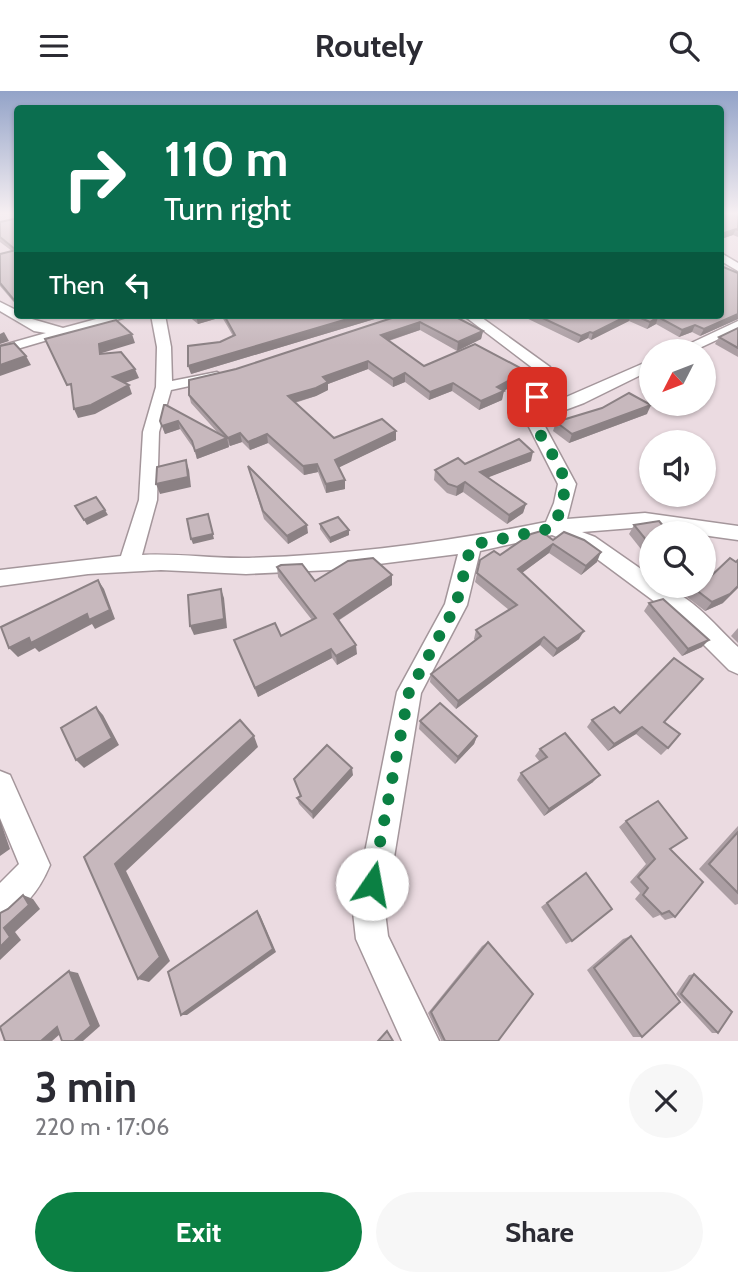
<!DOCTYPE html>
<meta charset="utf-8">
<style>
:root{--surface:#fff;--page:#f7f7f7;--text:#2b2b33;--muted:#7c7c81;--accent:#0b8043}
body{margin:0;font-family:Cabin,sans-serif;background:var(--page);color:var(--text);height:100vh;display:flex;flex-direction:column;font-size:26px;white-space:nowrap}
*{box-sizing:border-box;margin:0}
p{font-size:23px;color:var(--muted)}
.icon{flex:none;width:38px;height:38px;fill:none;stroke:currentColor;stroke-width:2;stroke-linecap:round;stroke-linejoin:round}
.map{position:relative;height:950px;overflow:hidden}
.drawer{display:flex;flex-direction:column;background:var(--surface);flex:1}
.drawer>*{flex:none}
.banner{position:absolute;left:14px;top:14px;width:710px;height:214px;border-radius:7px;box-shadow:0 2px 5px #0004;background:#0b6e4f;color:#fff;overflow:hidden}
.needle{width:46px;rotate:228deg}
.buttons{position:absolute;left:639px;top:248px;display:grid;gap:14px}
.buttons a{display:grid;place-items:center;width:77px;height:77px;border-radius:50%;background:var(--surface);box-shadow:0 2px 5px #0004;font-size:35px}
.pin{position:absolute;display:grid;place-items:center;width:60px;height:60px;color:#fff;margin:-30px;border-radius:14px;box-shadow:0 4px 10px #0006}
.me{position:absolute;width:77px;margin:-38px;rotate:12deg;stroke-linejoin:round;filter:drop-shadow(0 0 5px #0008)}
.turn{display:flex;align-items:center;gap:24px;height:147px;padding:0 35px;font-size:32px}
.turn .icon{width:91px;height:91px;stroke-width:2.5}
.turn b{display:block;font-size:49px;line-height:60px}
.then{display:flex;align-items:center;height:66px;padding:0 35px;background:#0003;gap:14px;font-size:26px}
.round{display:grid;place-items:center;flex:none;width:74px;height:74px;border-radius:37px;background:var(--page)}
.head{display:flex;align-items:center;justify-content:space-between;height:119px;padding:0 35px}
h1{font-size:42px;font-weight:700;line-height:52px}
.action{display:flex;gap:14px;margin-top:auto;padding:14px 35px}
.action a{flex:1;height:80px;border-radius:42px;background:var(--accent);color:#fff;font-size:28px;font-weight:700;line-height:80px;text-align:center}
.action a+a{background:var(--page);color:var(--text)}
header{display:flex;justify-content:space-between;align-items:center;height:91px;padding:0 35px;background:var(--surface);font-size:32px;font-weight:700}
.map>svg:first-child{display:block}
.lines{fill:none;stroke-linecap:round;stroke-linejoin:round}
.minor-casing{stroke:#a4969b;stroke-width:3}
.minor{fill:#fff;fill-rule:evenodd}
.wall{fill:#ab9ea3}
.shaded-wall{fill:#8b8184}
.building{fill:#c7b8bd;stroke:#8b8184;stroke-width:2}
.route{stroke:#0b8043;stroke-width:12;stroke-dasharray:0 21.6}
</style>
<header><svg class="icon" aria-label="menu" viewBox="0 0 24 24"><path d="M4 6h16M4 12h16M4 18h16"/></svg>Routely<svg class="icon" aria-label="search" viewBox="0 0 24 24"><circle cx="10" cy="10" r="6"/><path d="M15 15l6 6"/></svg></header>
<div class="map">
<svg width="738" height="950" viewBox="0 0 738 950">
<rect width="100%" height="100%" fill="#ebdbe1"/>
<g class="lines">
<!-- minor casing -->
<g class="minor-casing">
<g id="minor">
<polygon points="721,162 738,172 738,180 721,170"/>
<polygon points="0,211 18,220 18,224 63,237 111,224 133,224 0,263 0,255 46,242 34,240 0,220"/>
<path d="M151 224H165L171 256 172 290 217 281 224 285 222 288 171 299 159 341 157 409 142 464C178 462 213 468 249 467 349 464 448 451 546 431L554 412 558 393 524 326 538 281 463 224H478L550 276 553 283 541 317 651 269V279L584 312 541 328 576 393 567 428 645 422 738 435V449L645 436 582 441 595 446 651 485V495C685 495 714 534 738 556V583L729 579 678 528 581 456 552 444 480 460 467 514 421 602 385 821 388 845 439 950H402L356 848 353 821 397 601 445 513 458 463 331 479 246 483 161 479 88 483 0 495V479L121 465 139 409 143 341 156 296 157 256Z"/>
<polygon points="738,230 738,239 691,261 672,261"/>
<path d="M0 680 10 684 50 774C40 798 25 819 0 829V792L19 773 0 727Z"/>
</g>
</g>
<!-- minor -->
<use href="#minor" class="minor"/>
</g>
<!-- wall -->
<g class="wall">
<polygon points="721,121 738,121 738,146 733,144 721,148"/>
<polygon points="18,127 18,216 0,195 0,163 12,160 0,151 0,131"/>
<polygon points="738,182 738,228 700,245 692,241 679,246 656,233 647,238 629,230 591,249 588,247 578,252 520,224 721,224"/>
<polygon points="187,224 388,224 191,283 220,251 233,245 222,226 198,233"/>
<polygon points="402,224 483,240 481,248 457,260 420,239 389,250 424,275 526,280 524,289 503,300 502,309 479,319 452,300 429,309 405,291 393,296 368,278 328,293 328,299 316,305 295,312 334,347 396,340 396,349 339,376 345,389 345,398 326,402 318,381 304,384 268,352 250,359 242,351 230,355 229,354 229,356 197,368 194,358 180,338 165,343 163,338 160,330 164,314 218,342 191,312 189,304 236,278"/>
<polygon points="738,237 738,266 715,253 719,246"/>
<polygon points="647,323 569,352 553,340 556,331"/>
<polygon points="531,370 488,386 526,413 523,422 507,433 463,401 456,405 447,402 434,389 435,379 465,373"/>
<polygon points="248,375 308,442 288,453 264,428"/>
<polygon points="320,433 349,439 349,444 330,452 320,438"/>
<polygon points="634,434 651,443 651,467 648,467 629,443"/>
<polygon points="553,449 597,471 581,484 549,462 522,482 579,548 553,566 540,554 456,618 430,591 431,583 475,549 474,548 476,539 509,519 475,491 480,469"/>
<polygon points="277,476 315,490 392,484 392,494 338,530 357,563 337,574 332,567 258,606 234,549 281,545 312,529 278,486"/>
<polygon points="688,495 704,495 723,512 705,520 683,503"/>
<polygon points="649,512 702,556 682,565 644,520"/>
<polygon points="738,537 738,552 731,545"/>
<polygon points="620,622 664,631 668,657 661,664 636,643 608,660 587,636 592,629"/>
<polygon points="420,630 477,645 474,653 455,673 419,638"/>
<polygon points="540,658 593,691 544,725 517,689 521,682 540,671 535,665"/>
<polygon points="353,684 313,728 299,713 297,707 300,705 294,688"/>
<polygon points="626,730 670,758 675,826 665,829 660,824 653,827 635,808 640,802 630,791 646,773 619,736"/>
<polygon points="738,735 738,813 735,814 699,778"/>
<polygon points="586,782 572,850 566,853 541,816"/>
<polygon points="631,845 642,946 633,946 587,879 623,848"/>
<polygon points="488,851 498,950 441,950 441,949 428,922 482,855"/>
<polygon points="694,883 718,942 712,942 676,903 689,884"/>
</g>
<!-- shaded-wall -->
<g class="shaded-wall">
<polygon points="736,138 733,144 721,148 721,143"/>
<polygon points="738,223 738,228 700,245 704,238"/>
<polygon points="199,224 221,224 222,226 198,233 196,225"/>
<polygon points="361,224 388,224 191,283 188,275"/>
<polygon points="629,224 631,224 629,230 591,249 593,242"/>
<polygon points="658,226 656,233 647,238 650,231"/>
<polygon points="420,231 420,239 381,252 381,244"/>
<polygon points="695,234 692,241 679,246 682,239"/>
<polygon points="483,240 481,248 457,260 458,251"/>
<polygon points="4,241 9,250 0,253 0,243"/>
<polygon points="590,241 588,247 578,252 581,245"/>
<polygon points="132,243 135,252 102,262 104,272 100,263 99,253"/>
<polygon points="26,265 31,274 0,285 0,274"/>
<polygon points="368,270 368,278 328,293 328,299 316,305 289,313 288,305 323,286"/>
<polygon points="135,278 139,287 117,295 113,286"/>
<polygon points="526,280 524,289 500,302 504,300 502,309 479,319 481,310 497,296"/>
<polygon points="405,282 405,291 393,296 393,288"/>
<polygon points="453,292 452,300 429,309 430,301"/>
<polygon points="129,294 132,303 95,323 78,327 74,318"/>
<polygon points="651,314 647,323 569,352 572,343"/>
<polygon points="178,330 180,338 165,343 162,335"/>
<polygon points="396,340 396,349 336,378 335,369"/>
<polygon points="240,342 242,351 230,355 228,347"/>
<polygon points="267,343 268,352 250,359 248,351"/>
<polygon points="227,347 229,356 197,368 195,360"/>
<polygon points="533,361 531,370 479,390 480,381"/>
<polygon points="186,369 189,379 191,396 160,403 156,393"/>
<polygon points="317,373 318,381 304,384 303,375"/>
<polygon points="345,389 345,398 326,402 326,393"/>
<polygon points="465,391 463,401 456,405 457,396"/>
<polygon points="526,413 523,422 507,433 509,424"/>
<polygon points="105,419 108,424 87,434 84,429"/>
<polygon points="208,423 214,448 193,453 191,448"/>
<polygon points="307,434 308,442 288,453 287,445"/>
<polygon points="349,439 349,444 330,452 330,447"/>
<polygon points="553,453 549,462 515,487 518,478"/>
<polygon points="601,461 597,471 581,484 586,475"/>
<polygon points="392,484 392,494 334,532 334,523"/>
<polygon points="98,489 104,498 115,528 95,538 92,533 39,561 35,557 18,566 9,557"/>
<polygon points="738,495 738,497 723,512 705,520 712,511"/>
<polygon points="221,498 224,507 227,537 194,544 190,535"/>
<polygon points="584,540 579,548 553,566 557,558"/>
<polygon points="544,546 540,554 456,618 458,610"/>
<polygon points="709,549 702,556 682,565 688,558"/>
<polygon points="356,554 357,563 337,574 336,565"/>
<polygon points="331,558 332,567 258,606 255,597"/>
<polygon points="96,616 103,624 119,654 84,677 76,669"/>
<polygon points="642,636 636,643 608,660 614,653"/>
<polygon points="254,645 258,656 126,780 170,870 149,891 138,888 115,773"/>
<polygon points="477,645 474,653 455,673 458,666"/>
<polygon points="352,677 353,684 313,728 312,721"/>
<polygon points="600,684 593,691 544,725 549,718"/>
<polygon points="0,729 10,758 0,765"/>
<polygon points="23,804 33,808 40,818 15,841 21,849 0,869 0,856 4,837"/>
<polygon points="257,820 260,824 276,861 187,924 181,924"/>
<polygon points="69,880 78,882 100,935 83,950 74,950"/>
<polygon points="57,936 67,937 52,950 41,950"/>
</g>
<!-- building -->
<g class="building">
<polygon points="721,121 738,121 738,139 736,138 721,143"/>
<polygon points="18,127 18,208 14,209 0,192 0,163 16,159 0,146 0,131"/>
<polygon points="721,175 738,182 738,223 704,238 695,234 682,239 658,226 650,231 634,224 721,224"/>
<polygon points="224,224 361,224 188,275 188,255 220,251 235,244"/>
<polygon points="401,224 452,224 483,240 458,251 420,231 381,244 424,275 475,253 526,280 497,296 504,300 481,310 453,292 430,301 405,282 393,288 368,270 323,286 328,291 316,297 288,305 334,347 382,328 396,340 335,369 345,389 326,393 317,373 303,375 267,343 248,351 240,342 228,347 189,304 189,289 236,278"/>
<polygon points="536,224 629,224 593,242 590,241 581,245"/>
<polygon points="116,229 132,243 99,253 100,263 121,261 135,278 113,286 129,294 91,314 74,318 71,293 67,294 45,248"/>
<polygon points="738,237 738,257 719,246"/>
<polygon points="14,252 26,265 0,274 0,255"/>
<polygon points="629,302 651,314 572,343 556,331 602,317"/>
<polygon points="164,314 166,314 227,347 195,360 192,350 178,330 162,335 160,330"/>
<polygon points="519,348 533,361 480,381 526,413 509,424 465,391 457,396 448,393 435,379 458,367 465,373"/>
<polygon points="186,369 188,386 156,393 157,376"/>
<polygon points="248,375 307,434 287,445 263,420"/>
<polygon points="96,406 105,419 84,429 75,415"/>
<polygon points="208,423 213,443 191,448 187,428"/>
<polygon points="338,426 349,439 330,447 320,433"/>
<polygon points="659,430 670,443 651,443 651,455 634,434"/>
<polygon points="541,440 553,449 564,441 584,449 601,461 586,475 553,453 518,478 584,540 557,558 544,546 458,610 431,583 481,545 476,539 517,514 477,482 480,469 494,460 500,464 531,443"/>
<polygon points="373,467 392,484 334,523 356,554 336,565 331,558 255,597 234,549 275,532 281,545 316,527 277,476 281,474 302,473 315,490 348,470"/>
<polygon points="730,467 736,471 738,469 738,495 730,503 712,511 691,495 704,495 704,488 710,486"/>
<polygon points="98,489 110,519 89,529 87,523 31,552 29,547 9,557 1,536"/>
<polygon points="221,498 224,528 190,535 188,504"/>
<polygon points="663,508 709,549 688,558 649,512"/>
<polygon points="674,567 703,588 664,631 680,643 668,657 642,636 614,653 592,629 614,616 620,622"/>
<polygon points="440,612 477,645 458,666 420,630"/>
<polygon points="96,616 112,647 76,669 61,637"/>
<polygon points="240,629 254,645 115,773 160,866 138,888 84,766"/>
<polygon points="565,642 600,684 549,718 521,682 547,666 540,658"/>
<polygon points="327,654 352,677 312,721 297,707 301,705 294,688"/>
<polygon points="658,710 687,747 670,758 703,791 675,826 669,820 662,823 643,804 648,797 638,786 655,768 626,730"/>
<polygon points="738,741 738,802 709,773"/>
<polygon points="586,782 612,818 572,850 547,812"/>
<polygon points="23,804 29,814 4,837 10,846 0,856 0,822 8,818"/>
<polygon points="257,820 273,858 181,924 168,881"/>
<polygon points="631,845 680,911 642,946 594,877"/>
<polygon points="488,851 533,903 498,950 445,950 431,921"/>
<polygon points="69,880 91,935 74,950 62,950 57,936 41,950 5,950 0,936"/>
<polygon points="694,883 732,921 718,942 681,903"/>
<polygon points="387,940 393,950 378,950"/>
</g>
<!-- sky -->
<linearGradient id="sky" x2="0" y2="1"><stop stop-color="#93a3c8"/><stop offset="0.48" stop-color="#f6eff2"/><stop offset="1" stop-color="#f6eff2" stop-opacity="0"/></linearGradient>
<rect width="738" height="254" fill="url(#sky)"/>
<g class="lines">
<!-- route -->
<path class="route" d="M372 793 409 601 456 514 471 454 553 437C580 377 553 377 532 326L537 306"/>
</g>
</svg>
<div class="buttons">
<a><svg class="needle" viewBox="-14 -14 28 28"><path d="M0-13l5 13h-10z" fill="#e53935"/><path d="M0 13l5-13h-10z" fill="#7c7c81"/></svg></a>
<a><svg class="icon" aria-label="sound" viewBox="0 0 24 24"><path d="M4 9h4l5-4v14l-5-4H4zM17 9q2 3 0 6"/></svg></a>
<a><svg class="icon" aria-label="search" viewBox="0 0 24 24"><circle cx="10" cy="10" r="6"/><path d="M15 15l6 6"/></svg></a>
</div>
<div class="pin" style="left:537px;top:306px;background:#d93025"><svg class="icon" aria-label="arrive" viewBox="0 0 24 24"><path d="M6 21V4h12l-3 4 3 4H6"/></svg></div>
<svg class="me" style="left:372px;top:793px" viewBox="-20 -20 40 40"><circle r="19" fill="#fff"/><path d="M0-13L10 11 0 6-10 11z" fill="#0b8043"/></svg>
<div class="banner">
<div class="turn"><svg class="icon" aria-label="right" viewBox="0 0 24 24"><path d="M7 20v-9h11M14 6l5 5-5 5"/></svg><div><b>110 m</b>Turn right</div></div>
<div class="then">Then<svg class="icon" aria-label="left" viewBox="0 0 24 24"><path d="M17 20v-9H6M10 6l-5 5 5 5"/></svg></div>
</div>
</div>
<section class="drawer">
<div class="head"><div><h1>3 min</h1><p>220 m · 17:06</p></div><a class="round"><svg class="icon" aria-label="close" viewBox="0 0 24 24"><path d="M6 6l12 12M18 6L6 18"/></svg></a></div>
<div class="action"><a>Exit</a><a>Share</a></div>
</section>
